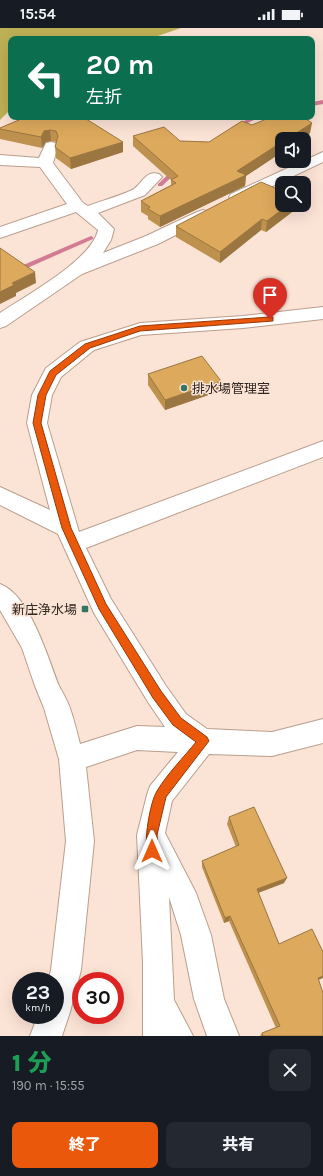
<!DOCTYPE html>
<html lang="ja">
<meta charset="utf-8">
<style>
:root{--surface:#171b24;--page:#242831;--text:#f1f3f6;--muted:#9ea1a6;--accent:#ea580c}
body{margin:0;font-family:Karla,"Noto Sans JP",sans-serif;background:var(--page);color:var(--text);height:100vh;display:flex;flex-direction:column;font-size:15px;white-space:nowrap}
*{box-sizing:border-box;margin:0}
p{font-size:13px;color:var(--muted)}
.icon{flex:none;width:22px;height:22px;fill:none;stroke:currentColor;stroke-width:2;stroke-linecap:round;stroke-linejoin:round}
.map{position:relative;height:1008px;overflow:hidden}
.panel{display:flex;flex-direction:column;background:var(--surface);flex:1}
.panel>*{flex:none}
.guide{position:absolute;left:8px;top:8px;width:307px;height:84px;border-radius:8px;box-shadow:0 4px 16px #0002;background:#0b6e4f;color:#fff;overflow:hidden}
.tools{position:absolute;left:275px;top:104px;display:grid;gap:8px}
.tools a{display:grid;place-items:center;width:36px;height:36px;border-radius:8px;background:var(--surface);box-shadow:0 4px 16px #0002;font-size:20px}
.speed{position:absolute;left:12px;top:944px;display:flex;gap:8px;font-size:20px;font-weight:700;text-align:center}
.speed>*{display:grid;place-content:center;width:52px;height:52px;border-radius:50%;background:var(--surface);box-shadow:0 4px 16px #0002;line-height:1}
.speed small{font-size:10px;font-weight:400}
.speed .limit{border:6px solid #d22;background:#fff;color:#111}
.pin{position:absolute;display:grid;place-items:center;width:34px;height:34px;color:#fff;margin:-41px -17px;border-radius:50% 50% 50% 0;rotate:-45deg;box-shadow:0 0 4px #0007}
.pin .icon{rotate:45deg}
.me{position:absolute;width:44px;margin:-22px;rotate:0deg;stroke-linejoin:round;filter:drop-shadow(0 0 3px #0008)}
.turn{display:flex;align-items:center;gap:14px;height:84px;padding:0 12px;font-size:18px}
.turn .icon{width:52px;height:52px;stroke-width:2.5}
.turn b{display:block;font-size:28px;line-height:34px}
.round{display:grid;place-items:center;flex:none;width:42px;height:42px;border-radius:8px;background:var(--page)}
.headline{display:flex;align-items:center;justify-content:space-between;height:68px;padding:0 12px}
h1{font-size:24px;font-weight:800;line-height:30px;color:#1e9e55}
.cta{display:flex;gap:8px;margin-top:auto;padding:8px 12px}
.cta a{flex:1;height:46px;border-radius:8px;background:var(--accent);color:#fff;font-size:16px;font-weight:800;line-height:46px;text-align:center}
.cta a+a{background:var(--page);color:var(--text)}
.status{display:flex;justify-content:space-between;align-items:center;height:28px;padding:0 20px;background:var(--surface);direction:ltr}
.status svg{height:11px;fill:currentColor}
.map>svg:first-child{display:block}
.forest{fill:#beb055}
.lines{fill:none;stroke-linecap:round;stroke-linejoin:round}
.stream{fill:#d37b94;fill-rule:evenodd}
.minor-casing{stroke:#ba9e8e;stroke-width:2}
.minor{fill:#fff;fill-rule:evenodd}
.wall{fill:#be914f}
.shaded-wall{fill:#9b7640}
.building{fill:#dda95c;stroke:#9b7640}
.route{fill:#ea580c;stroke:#983908}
.poi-dot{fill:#357564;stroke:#fbe3d5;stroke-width:1.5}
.labels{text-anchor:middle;stroke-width:3;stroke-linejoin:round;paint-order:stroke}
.poi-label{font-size:13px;fill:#312620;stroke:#fbe3d5;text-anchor:start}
</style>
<div class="status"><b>15:54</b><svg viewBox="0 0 49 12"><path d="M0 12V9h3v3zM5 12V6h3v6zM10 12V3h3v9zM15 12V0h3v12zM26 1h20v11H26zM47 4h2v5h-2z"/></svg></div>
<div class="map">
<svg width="323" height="1008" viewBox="0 0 323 1008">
<rect width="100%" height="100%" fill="#fbe3d5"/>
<!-- forest -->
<polygon class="forest" points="0,0 181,0 149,11 11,11 11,81 0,92"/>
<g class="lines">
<!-- stream -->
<g class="stream">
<polygon points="323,72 323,76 312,78 312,74"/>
<polygon points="252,89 260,89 237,100 232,99"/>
<polygon points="174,141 179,142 162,158 158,158 158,156"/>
<polygon points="91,208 93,209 93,211 0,252 0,247"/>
</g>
<!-- minor casing -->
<g class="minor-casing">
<g id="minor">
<path d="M51 114 56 115 58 118 53 135 83 175 88 178C101 173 123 167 134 161 143 154 146 142 159 146L162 149 145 167 98 185 114 201 111 212 103 225 146 208 197 184 203 182 209 184 211 187 209 190 158 216 82 246 6 298 0 300V285C25 268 92 232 98 202L76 184 0 210V199L67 176 40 139 0 137V127L39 130 46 115Z"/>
<polygon points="323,124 323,134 243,172 237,174 231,172 229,169 231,166"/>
<path d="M323 279V291L243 300 141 307 94 322 61 349 52 367 47 395 79 504 323 413V429L86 520 111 571 166 658 186 686 207 701 272 704 323 691V715L272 728 209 726 172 773 165 805 196 865 211 907 224 971 239 1008H207L194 971 181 907 169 869 174 972 193 1008H143V935L137 807 147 767 150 758 178 724 137 722 86 739 94 813 81 942 70 984 62 1008H30L38 987H55V953H48L51 942 66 813 59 731 44 680 35 658 22 620 0 582V556C30 567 48 630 59 658 63 665 67 672 70 680 74 692 77 704 80 716L137 698 165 699 148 674 94 585 58 506 0 477V459L50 482 27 395 32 367 46 340 80 314 134 297 140 295 243 288Z"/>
</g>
</g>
<!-- minor -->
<use href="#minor" class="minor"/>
</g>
<!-- wall -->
<g class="wall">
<polygon points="26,89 123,114 123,124 71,141 56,130 55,119 56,114 51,113 46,114 42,120 0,111 0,100"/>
<polygon points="252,97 310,105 302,111 282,111 282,124 246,148 245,158 160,199 148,191 148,188 141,184 141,173 171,157 171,152 133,118 133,108 180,113 209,114"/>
<polygon points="282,177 296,177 296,181 266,204 261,202 220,235 176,209 176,198"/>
<polygon points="148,346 220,363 165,382 148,357"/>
<polygon points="229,789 284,855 258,865 279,916 318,952 323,1008 260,1008 262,1005 276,1000 229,893 224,895 202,839 202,833 236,819 227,796"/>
</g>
<!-- shaded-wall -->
<g class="shaded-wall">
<polygon points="312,95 310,105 302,111 287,111"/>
<polygon points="50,102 51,113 46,114 42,120 41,109 44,103"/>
<polygon points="123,114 123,124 71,141 70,130"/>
<polygon points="282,114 282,124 246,148 245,158 160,199 160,188 237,143"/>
<polygon points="288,177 296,177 296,181 266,204 267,193"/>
<polygon points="262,191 261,202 220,235 220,224"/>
<polygon points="35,244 36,255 16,265 16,268 0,276 0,264 12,255"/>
<polygon points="221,353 220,363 165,382 165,372"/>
<polygon points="287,850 284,855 255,866 257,861"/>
<polygon points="230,888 229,893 224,895 225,890"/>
<polygon points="323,948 323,950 314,954 318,950"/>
</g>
<!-- building -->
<g class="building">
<polygon points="26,89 83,89 123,114 70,130 55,119 58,108 56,103 50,102 44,103 41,109 0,101 0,100"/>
<polygon points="271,89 303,89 312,95 287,111 282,111 282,114 237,143 246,147 160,188 148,181 150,179 141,173 176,155 171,152 178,148 133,108 164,99 180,113 209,114 242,93 252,97"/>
<polygon points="261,154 282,163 282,177 288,177 267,193 262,191 220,224 176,198"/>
<polygon points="0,220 35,244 12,255 14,257 0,264"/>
<polygon points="202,328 221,353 165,372 148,346"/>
<polygon points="254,779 287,850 257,861 279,916 312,901 323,924 323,948 318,950 323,965 323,1008 263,1008 262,1005 280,998 230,888 225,890 202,833 239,817 229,789"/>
</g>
<!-- route -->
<path class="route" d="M270 289H273V293L140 303 90 320 56 347 46 367 41 395 71 500 106 576 161 663 181 690 207 709 209 713 166 769 157 807 158 823 156 827 152 829 148 827C143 815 150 774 157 763 167 746 184 729 196 714L173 697 153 670 99 581 62 500 33 395 38 367 50 343 85 316 140 298Z"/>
<!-- markers -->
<g class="poi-dot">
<circle cx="184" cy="360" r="4"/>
<rect x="81" y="577" width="8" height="8" rx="2"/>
</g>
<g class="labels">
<!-- poi labels -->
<g class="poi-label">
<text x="192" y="365">排水場管理室</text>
<text x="77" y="586" text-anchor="end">新庄浄水場</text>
</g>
</g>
</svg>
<div class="tools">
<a><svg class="icon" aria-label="sound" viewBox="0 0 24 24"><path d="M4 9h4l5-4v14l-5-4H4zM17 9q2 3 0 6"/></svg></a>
<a><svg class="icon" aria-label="search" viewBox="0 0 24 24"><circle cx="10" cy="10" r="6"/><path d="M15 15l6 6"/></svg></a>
</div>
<div class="speed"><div>23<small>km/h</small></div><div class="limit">30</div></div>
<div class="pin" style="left:270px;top:291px;background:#d93025"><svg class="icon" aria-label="arrive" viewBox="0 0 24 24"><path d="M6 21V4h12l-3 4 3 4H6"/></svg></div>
<svg class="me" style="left:152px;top:823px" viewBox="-20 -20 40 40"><path d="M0-17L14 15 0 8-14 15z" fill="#ea580c" stroke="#fff" stroke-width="4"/></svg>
<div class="guide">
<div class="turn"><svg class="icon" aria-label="left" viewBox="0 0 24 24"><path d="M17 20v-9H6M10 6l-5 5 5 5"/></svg><div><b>20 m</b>左折</div></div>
</div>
</div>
<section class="panel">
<div class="headline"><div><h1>1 分</h1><p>190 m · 15:55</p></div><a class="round"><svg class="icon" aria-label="close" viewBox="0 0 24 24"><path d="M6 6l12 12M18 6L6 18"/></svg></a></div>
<div class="cta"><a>終了</a><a>共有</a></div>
</section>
